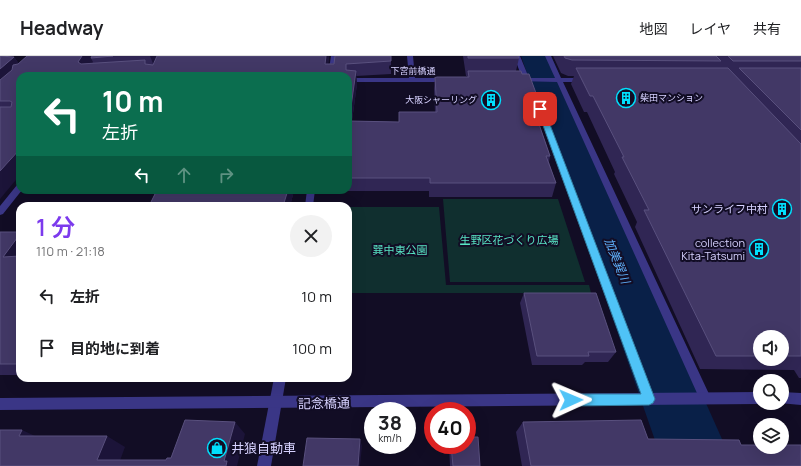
<!DOCTYPE html>
<html lang="ja">
<meta charset="utf-8">
<style>
:root{--surface:#fff;--page:#f2f2f2;--text:#202124;--muted:#757577;--line:#e0e0e0;--accent:#7c3aed}
body{margin:0;font-family:Manrope,"Noto Sans JP",sans-serif;background:var(--page);color:var(--text);height:100vh;display:flex;flex-direction:column;font-size:15px;white-space:nowrap}
*{box-sizing:border-box;margin:0}
p{font-size:13px;color:var(--muted)}
.icon{flex:none;width:22px;height:22px;fill:none;stroke:currentColor;stroke-width:2;stroke-linecap:round;stroke-linejoin:round}
.map{position:relative;flex:1;overflow:hidden}
.panel{position:absolute;left:16px;top:146px;width:336px;height:180px;display:flex;flex-direction:column;background:var(--surface);border-radius:12px;box-shadow:0 4px 16px #0002}
.panel>*{flex:none}
.hud{position:absolute;left:16px;top:16px;width:336px;height:122px;border-radius:12px;box-shadow:0 4px 16px #0002;background:#0b6e4f;color:#fff;overflow:hidden}
.tools{position:absolute;left:753px;top:274px;display:grid;gap:8px}
.tools a{display:grid;place-items:center;width:36px;height:36px;border-radius:50%;background:var(--surface);box-shadow:0 4px 16px #0002;font-size:20px}
.speed{position:absolute;left:364px;top:346px;display:flex;gap:8px;font-size:20px;font-weight:700;text-align:center}
.speed>*{display:grid;place-content:center;width:52px;height:52px;border-radius:50%;background:var(--surface);box-shadow:0 4px 16px #0002;line-height:1}
.speed small{font-size:10px;font-weight:400}
.speed .limit{border:6px solid #d22;background:#fff;color:#111}
.pin{position:absolute;display:grid;place-items:center;width:34px;height:34px;color:#fff;margin:-17px;border-radius:8px;box-shadow:0 2px 6px #0006}
.me{position:absolute;width:44px;margin:-22px;rotate:89deg;stroke-linejoin:round;filter:drop-shadow(0 0 3px #0008)}
.turn{display:flex;align-items:center;gap:14px;height:84px;padding:0 20px;font-size:18px}
.turn .icon{width:52px;height:52px;stroke-width:2.5}
.turn b{display:block;font-size:28px;line-height:34px}
.lanes{display:flex;align-items:center;height:38px;padding:0 20px;background:#0003;justify-content:center;gap:20px;direction:ltr}
.lanes .off{opacity:.35}
.round{display:grid;place-items:center;flex:none;width:42px;height:42px;border-radius:21px;background:var(--page)}
.headline{display:flex;align-items:center;justify-content:space-between;height:68px;padding:0 20px}
h1{font-size:24px;font-weight:600;line-height:30px;color:var(--accent)}
ul{padding:0;list-style:none}
li{display:flex;align-items:center;gap:12px;height:52px;padding:0 20px}
li div{flex:1}
li b{display:block;font-size:15px}
li em{font-style:normal}
header{display:flex;align-items:center;gap:24px;box-sizing:border-box;height:56px;padding:0 20px;background:var(--surface);border-bottom:1px solid var(--line)}
header strong{font-size:19px}
nav{display:flex;gap:22px;margin-inline-start:auto;font-size:14px}
.map>svg:first-child{display:block}
.green{fill:#102f2f}
.lines{fill:none;stroke-linecap:round;stroke-linejoin:round}
.river{fill:#092048;fill-rule:evenodd}
.minor{fill:#3a3686;fill-rule:evenodd}
.tertiary{fill:#3a3686;fill-rule:evenodd}
.wall{fill:#302654;fill-rule:evenodd}
.shaded-wall{fill:#1c1439}
.building{fill:#423866;stroke:#59507e}
.route{fill:#4fc3f7;stroke:#337fa1}
.labels{text-anchor:middle;stroke-width:4;stroke-linejoin:round;paint-order:stroke}
.far-street-label{font-size:9px;fill:#d7d2ff;stroke:#120d25}
.far-poi-label{font-size:9px;fill:#d7d2ff;stroke:#120d25;text-anchor:start}
.poi-label{font-size:11px;fill:#d7d2ff;stroke:#120d25;text-anchor:end}
.park-label{font-size:11px;fill:#58e5c4;stroke:#120d25}
.water-label{font-size:12px;font-style:italic;fill:#60b3ff;stroke:#120d25}
.near-street-label{font-size:13px;fill:#d7d2ff;stroke:#120d25}
.near-poi-label{font-size:13px;fill:#d7d2ff;stroke:#120d25;text-anchor:start}
</style>
<header>
<strong>Headway</strong>
<nav><a>地図</a><a>レイヤ</a><a>共有</a></nav>
</header>
<div class="map">
<svg width="801" height="410" viewBox="0 0 801 410">
<rect width="100%" height="100%" fill="#120d25"/>
<!-- green -->
<g class="green">
<polygon points="443,143 558,143 585,226 450,226"/>
<polygon points="348,151 439,151 446,229 589,229 591,237 348,237"/>
</g>
<g class="lines">
<!-- river -->
<polygon class="river" points="521,0 551,0 734,410 664,410"/>
<!-- minor -->
<g class="minor">
<polygon points="331,0 337,0 334,20 328,20"/>
<polygon points="407,0 413,0 415,22 447,22 450,24 447,26 348,26 348,22 409,22"/>
<polygon points="514,0 520,0 529,22 555,22 545,0 551,0 561,22 585,22 588,24 585,26 563,26 709,338 711,342 709,346 705,348 701,346 557,26 517,25 517,23 522,22"/>
<polygon points="535,36 538,38 655,343 653,347 649,349 645,347 643,343 532,38"/>
<polygon points="20,128 20,134 22,134 3,158 0,159 0,150 17,129"/>
<polygon points="307,134 315,134 313,150 305,150"/>
<polygon points="274,322 286,322 271,410 257,410"/>
</g>
<!-- tertiary -->
<g class="tertiary">
<polygon points="760,336 760,347 763,347 760,348 0,354 0,342"/>
<polygon points="782,336 801,337 801,349 779,347 782,347"/>
</g>
</g>
<!-- wall -->
<g class="wall">
<polygon points="0,0 14,1 19,8 27,0 329,0 328,8 391,0 391,18 356,20 357,28 352,65 399,66 435,56 434,33 435,21 467,21 467,20 466,20 463,0 518,0 519,2 516,15 522,18 540,48 537,61 550,100 549,106 556,127 552,141 429,141 429,135 316,135 316,134 348,134 348,20 20,20 0,143"/>
<path d="M553 0H801V322H799L794 314 700 313 635 171 637 166 614 118 615 116 587 56H584L571 28 574 20H568L561 17ZM760 281H782V303H760Z"/>
<polygon points="157,134 306,134 305,135 294,135 290,150 149,150"/>
<rect x="0" y="176" width="20" height="143"/>
<polygon points="524,237 616,296 608,306 585,306 582,309 532,309 520,247"/>
<polygon points="523,366 648,383 741,389 801,410 522,410 516,376"/>
<polygon points="449,389 467,389 480,410 450,410"/>
</g>
<!-- shaded-wall -->
<g class="shaded-wall">
<polygon points="82,0 97,0 91,2 93,6 86,18 78,6"/>
<polygon points="150,0 158,0 154,10"/>
<polygon points="326,0 329,0 327,20 325,8"/>
<polygon points="14,1 23,13 0,35 0,13"/>
<polygon points="356,15 357,28 350,78 349,65"/>
<polygon points="20,93 20,119 0,143 0,115"/>
<polygon points="288,134 294,134 294,135 290,150 283,150"/>
<polygon points="20,178 20,209 3,201"/>
<polygon points="235,366 245,378 237,410 226,410 224,405"/>
<polygon points="22,374 46,385 19,380"/>
<polygon points="107,380 125,391 118,410 97,404"/>
<polygon points="360,383 362,390 360,410 358,410"/>
</g>
<!-- building -->
<g class="building">
<polygon points="0,0 14,1 0,13"/>
<polygon points="27,0 82,0 78,6 81,8 145,4 145,8 153,9 157,0 326,0 325,8 334,8 335,0 391,0 391,5 346,8 346,14 356,15 349,65 399,66 399,56 437,56 435,21 469,21 468,15 521,15 522,18 529,18 540,48 532,48 550,100 546,100 556,127 430,127 430,122 348,122 348,20 20,20 20,93 0,115 0,51 11,51 12,46 10,45 0,45 0,24 12,14 13,9 18,8"/>
<polygon points="92,0 113,0 91,2"/>
<polygon points="468,0 518,0 519,2 468,2"/>
<polygon points="564,0 716,0 721,5 572,4 565,2"/>
<polygon points="728,0 801,0 801,5 733,5"/>
<polygon points="576,12 728,12 801,88 801,300 782,300 782,281 760,281 760,300 716,300 644,154 649,154 622,101 624,101 593,40 590,40"/>
<polygon points="739,12 801,12 801,74"/>
<polygon points="157,134 288,134 283,150 149,150"/>
<polygon points="0,176 20,176 20,178 3,201 20,200 20,308 0,308"/>
<polygon points="524,237 596,237 616,296 588,296 589,300 537,300"/>
<polygon points="185,364 235,366 224,405 227,405 226,410 0,410 0,374 22,374 19,380 107,380 97,404 166,404 167,402 171,402"/>
<polygon points="641,364 648,383 739,384 741,389 760,389 760,391 782,391 782,389 801,389 801,410 531,410 523,366"/>
<polygon points="467,381 478,381 480,410 453,410 451,389 467,389"/>
<polygon points="307,382 360,383 358,410 303,410"/>
</g>
<!-- route -->
<polygon class="route" points="538,52 544,53 655,343 653,347 649,349 571,350 567,348 565,344 567,340 571,338 641,338 537,53"/>
<!-- icons -->
<defs>
<g id="building-ring" transform="scale(1)"><circle r="9.5" fill="#120d25" stroke="#00e0fd" stroke-width="1.5"/><path d="M-4-6H4V6H1V3H-1V6H-4ZM-2.5-4.3h1.7v1.8h-1.7ZM.8-4.3h1.7v1.8H.8ZM-2.5-1h1.7V.8h-1.7ZM.8-1h1.7V.8H.8Z" fill="#00e0fd"/></g>
<g id="shop-ring" transform="scale(1)"><circle r="9.5" fill="#120d25" stroke="#00e0fd" stroke-width="1.5"/><path d="M-5-2.5h2.3a2.7 3.5 0 0 1 5.4 0H5L5.5 6h-11ZM-1.5-2.5h3a1.5 2.3 0 0 0-3 0Z" fill="#00e0fd"/></g>
</defs>
<g fill-rule="evenodd">
<use href="#building-ring" x="626" y="42"/>
<use href="#building-ring" x="491" y="44"/>
<use href="#building-ring" x="782" y="153"/>
<use href="#building-ring" x="759" y="193"/>
<use href="#shop-ring" x="217" y="392"/>
</g>
<g class="labels">
<!-- far-street labels -->
<g class="far-street-label">
<text x="413" y="18">下宮前橋通</text>
</g>
<!-- far-poi labels -->
<g class="far-poi-label">
<text x="640" y="45">柴田マンション</text>
<text x="477" y="47" text-anchor="end">大阪シャーリング</text>
</g>
<!-- poi labels -->
<g class="poi-label">
<text x="768" y="157">サンライフ中村</text>
<text x="745" y="191">collection<tspan x="745" dy="13">Kita-Tatsumi</tspan></text>
</g>
<!-- park labels -->
<g class="park-label">
<text x="509" y="188">生野区花づくり広場</text>
<text x="400" y="198">巽中東公園</text>
</g>
<!-- water labels -->
<g class="water-label">
<text transform="translate(617 205) rotate(68)" y="4">加美巽川</text>
</g>
<!-- near-street labels -->
<g class="near-street-label">
<text transform="translate(324 347) rotate(-1)" y="5">記念橋通</text>
</g>
<!-- near-poi labels -->
<g class="near-poi-label">
<text x="231" y="397">井狼自動車</text>
</g>
</g>
</svg>
<div class="tools">
<a><svg class="icon" aria-label="sound" viewBox="0 0 24 24"><path d="M4 9h4l5-4v14l-5-4H4zM17 9q2 3 0 6"/></svg></a>
<a><svg class="icon" aria-label="search" viewBox="0 0 24 24"><circle cx="10" cy="10" r="6"/><path d="M15 15l6 6"/></svg></a>
<a><svg class="icon" aria-label="layers" viewBox="0 0 24 24"><path d="M12 4l9 5-9 5-9-5zM3 14l9 5 9-5"/></svg></a>
</div>
<div class="speed"><div>38<small>km/h</small></div><div class="limit">40</div></div>
<div class="pin" style="left:540px;top:53px;background:#d93025"><svg class="icon" aria-label="arrive" viewBox="0 0 24 24"><path d="M6 21V4h12l-3 4 3 4H6"/></svg></div>
<svg class="me" style="left:571px;top:344px" viewBox="-20 -20 40 40"><path d="M0-17L14 15 0 8-14 15z" fill="#4fc3f7" stroke="#fff" stroke-width="4"/></svg>
<div class="hud">
<div class="turn"><svg class="icon" aria-label="left" viewBox="0 0 24 24"><path d="M17 20v-9H6M10 6l-5 5 5 5"/></svg><div><b>10 m</b>左折</div></div>
<div class="lanes"><svg class="icon" aria-label="left" viewBox="0 0 24 24"><path d="M17 20v-9H6M10 6l-5 5 5 5"/></svg><svg class="icon off" aria-label="ahead" viewBox="0 0 24 24"><path d="M12 20V5M6 11l6-6 6 6"/></svg><svg class="icon off" aria-label="right" viewBox="0 0 24 24"><path d="M7 20v-9h11M14 6l5 5-5 5"/></svg></div>
</div>
<section class="panel">
<div class="headline"><div><h1>1 分</h1><p>110 m · 21:18</p></div><a class="round"><svg class="icon" aria-label="close" viewBox="0 0 24 24"><path d="M6 6l12 12M18 6L6 18"/></svg></a></div>
<ul>
<li><svg class="icon" aria-label="left" viewBox="0 0 24 24"><path d="M17 20v-9H6M10 6l-5 5 5 5"/></svg><div><b>左折</b></div><em>10 m</em></li>
<li><svg class="icon" aria-label="arrive" viewBox="0 0 24 24"><path d="M6 21V4h12l-3 4 3 4H6"/></svg><div><b>目的地に到着</b></div><em>100 m</em></li>
</ul>
</section>
</div>
